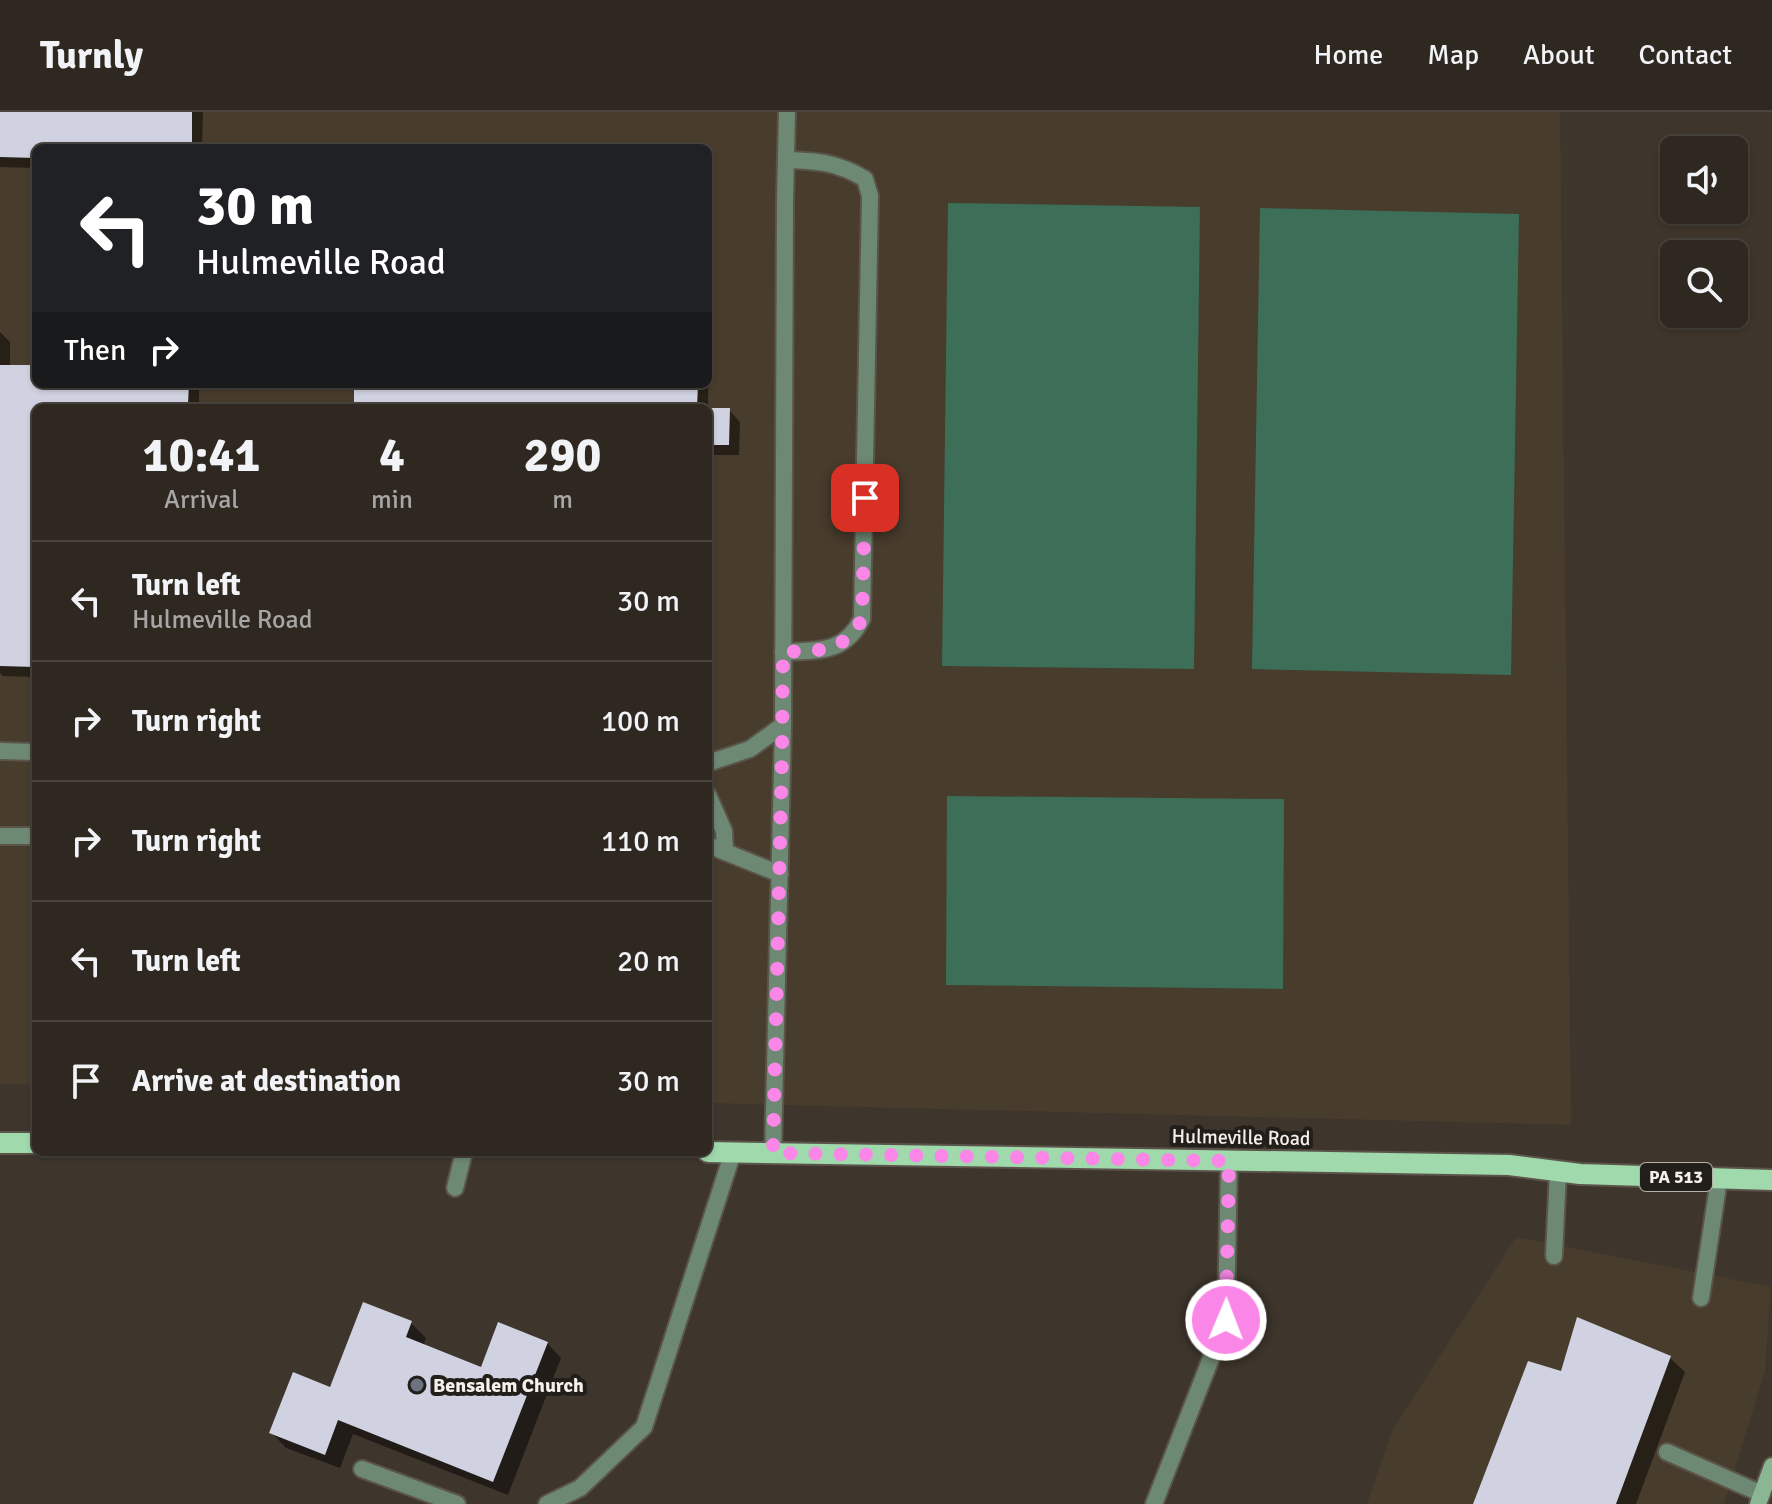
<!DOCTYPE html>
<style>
:root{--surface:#2e2821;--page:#3a342e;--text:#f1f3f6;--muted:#a7a6a5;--line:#49443f}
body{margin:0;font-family:Signika,sans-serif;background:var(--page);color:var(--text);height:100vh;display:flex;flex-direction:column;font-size:30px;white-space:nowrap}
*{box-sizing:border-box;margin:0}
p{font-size:26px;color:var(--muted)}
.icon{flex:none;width:44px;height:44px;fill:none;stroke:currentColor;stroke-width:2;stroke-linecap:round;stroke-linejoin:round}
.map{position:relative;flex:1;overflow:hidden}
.details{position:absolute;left:32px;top:292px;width:680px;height:752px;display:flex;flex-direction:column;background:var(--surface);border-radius:12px;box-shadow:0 2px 6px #0004,0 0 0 2px var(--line)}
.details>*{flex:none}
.top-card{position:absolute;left:32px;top:32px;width:680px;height:244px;border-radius:12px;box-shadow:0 2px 6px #0004,0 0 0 2px var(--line);background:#202124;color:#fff;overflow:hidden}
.fabs{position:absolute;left:1660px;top:24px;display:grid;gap:16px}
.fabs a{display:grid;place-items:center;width:88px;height:88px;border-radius:12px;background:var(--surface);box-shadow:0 2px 6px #0004,0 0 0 2px var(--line);font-size:40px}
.pin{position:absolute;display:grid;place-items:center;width:68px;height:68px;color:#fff;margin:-34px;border-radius:16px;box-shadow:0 4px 12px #0006}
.me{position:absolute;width:88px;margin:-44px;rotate:1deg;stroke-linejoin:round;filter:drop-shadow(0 0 6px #0008)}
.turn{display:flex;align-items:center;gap:28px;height:168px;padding:0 32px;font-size:36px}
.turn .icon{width:104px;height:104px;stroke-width:2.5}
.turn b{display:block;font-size:56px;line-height:68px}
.then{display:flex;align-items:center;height:76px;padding:0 32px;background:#0003;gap:16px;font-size:30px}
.eta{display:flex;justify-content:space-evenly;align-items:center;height:136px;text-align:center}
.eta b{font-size:48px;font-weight:700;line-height:56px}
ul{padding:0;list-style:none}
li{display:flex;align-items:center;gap:24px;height:120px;padding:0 32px;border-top:2px solid var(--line)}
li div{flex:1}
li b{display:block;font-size:30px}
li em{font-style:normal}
header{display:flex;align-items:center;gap:48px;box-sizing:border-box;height:112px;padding:0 40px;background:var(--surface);border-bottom:2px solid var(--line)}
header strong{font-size:38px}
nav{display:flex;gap:44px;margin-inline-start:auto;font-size:28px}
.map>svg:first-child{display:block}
.built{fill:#483c2c;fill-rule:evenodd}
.green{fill:#3d6e58}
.shadow{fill:#0007}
.building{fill:#d0d2e1}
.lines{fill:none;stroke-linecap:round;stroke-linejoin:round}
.lane-casing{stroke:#5b544a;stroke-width:20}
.secondary-casing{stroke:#5b544a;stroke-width:20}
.primary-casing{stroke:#5b544a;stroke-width:24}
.lane{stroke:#6d8973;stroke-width:16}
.secondary{stroke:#8ab693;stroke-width:16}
.primary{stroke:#9fd9ac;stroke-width:20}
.route{stroke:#fa87e7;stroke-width:14;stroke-dasharray:0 25.2}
.worship-dot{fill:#6b7280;stroke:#221e1a;stroke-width:3}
.labels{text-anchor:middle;stroke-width:8;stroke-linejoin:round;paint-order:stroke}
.shield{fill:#221e1a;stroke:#b6b1ab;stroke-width:2}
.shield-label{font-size:18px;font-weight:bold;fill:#f5f0e9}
.street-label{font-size:20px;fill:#f5f0e9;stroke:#221e1a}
.poi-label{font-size:20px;font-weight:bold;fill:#f5f0e9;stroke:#221e1a;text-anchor:start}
</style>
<header>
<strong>Turnly</strong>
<nav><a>Home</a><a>Map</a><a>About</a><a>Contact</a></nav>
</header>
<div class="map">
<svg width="1772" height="1392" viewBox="0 0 1772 1392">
<rect width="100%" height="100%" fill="#3e362c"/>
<!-- built -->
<g class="built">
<path d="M0 0H1560L1571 1013 708 991V296H36V973L0 972ZM36 36H708V272H36Z"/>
<polygon points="1516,1125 1771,1175 1765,1259 1724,1392 1367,1392 1392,1319"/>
</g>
<!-- green -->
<g class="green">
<polygon points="948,91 1200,95 1194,557 942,554"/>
<polygon points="1260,96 1519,102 1511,563 1252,557"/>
<polygon points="947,684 1284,687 1283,877 946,873"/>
</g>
<!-- shadow -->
<g class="shadow">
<polygon points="0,0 203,0 202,36 36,36 36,56 0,55"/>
<polygon points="708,159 710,160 708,296 356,296 356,272 708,272"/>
<polygon points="0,220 10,230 10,255 36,255 36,272 199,272 199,294 303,296 36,296 36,565 3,564 0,561"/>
<polygon points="708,298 729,298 740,310 739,343 708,343"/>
<polygon points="364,1193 411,1211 426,1226 423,1234 482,1257 547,1231 561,1246 508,1383 353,1322 340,1356 286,1336 272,1321 331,1277"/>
<polygon points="1670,1246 1685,1260 1636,1392 1475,1392 1562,1261"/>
</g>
<!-- building -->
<g class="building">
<polygon points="0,0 192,0 192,36 36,36 36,46 0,45"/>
<polygon points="0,253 36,253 36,272 189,272 188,292 260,293 260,296 36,296 36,555 0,554"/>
<polygon points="354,272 698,272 697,296 354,296"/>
<polygon points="708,296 730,296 729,333 708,333"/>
<polygon points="363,1190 412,1209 406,1225 481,1255 498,1210 548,1230 493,1370 338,1308 325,1343 269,1321 293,1260 330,1275"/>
<polygon points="1577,1205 1671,1244 1616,1392 1473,1392 1528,1249 1561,1259"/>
</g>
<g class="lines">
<!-- lane casing -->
<g class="lane-casing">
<g id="lane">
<path d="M783 540C818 538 844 542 862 507L870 84 865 67C837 50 818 49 786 48"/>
<polyline points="0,639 36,640"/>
<polyline points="708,651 750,637 783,613"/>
<polyline points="708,683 724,719 725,740"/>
<polyline points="0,724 36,724"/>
<polyline points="708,733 780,762"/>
<polyline points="773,1041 783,613 785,89 787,0"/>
<polyline points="455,1076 464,1040"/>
<polyline points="1554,1144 1558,1059"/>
<polyline points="1701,1186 1719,1067"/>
<polyline points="1667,1340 1762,1382"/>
<polyline points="362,1357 457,1392"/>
<polyline points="547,1392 580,1376 644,1315 733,1040"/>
<polyline points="1154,1392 1226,1208 1229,1049"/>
</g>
</g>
<!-- secondary casing -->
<g class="secondary-casing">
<polyline id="secondary" points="1758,1392 1772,1354"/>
</g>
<!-- primary casing -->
<g class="primary-casing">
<g id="primary">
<polyline points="0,1031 36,1031"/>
<polyline points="708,1040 1509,1053 1580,1062 1772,1068"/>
</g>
</g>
<!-- lane -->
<use href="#lane" class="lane"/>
<!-- secondary -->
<use href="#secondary" class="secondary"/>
<!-- primary -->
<use href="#primary" class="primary"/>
</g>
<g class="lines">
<!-- route -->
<path class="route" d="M865 386 862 507C843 542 819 538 783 540L782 643 773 1041 1229 1049 1226 1208"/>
</g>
<!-- markers -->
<circle class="worship-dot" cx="417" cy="1273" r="8"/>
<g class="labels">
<!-- shield labels -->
<rect class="shield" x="1640" y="1051" width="72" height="28" rx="6"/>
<g class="shield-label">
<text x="1676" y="1071">PA 513</text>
</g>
<!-- street labels -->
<g class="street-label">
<text transform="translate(1241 1025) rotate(1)" y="7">Hulmeville Road</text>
</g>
<!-- poi labels -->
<g class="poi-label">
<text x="433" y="1280">Bensalem Church</text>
</g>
</g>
</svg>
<div class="fabs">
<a><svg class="icon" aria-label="sound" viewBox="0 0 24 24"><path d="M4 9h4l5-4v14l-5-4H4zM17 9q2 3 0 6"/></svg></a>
<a><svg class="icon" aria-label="search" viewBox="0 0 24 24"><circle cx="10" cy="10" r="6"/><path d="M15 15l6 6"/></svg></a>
</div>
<div class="pin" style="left:865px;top:386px;background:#d93025"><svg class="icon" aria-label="arrive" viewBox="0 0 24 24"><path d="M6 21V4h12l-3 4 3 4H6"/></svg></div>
<svg class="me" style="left:1226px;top:1208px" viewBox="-20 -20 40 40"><circle r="17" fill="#fa87e7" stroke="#fff" stroke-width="3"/><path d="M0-11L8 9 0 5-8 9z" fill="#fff"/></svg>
<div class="top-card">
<div class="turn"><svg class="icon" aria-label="left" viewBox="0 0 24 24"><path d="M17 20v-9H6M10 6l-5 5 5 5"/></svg><div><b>30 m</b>Hulmeville Road</div></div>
<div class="then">Then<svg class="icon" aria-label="right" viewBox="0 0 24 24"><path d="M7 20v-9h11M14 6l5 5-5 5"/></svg></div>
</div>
<section class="details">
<div class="eta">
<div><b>10:41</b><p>Arrival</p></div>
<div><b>4</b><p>min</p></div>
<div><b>290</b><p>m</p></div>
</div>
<ul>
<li><svg class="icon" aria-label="left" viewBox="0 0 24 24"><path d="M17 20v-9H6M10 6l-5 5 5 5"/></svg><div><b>Turn left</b><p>Hulmeville Road</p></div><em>30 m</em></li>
<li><svg class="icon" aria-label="right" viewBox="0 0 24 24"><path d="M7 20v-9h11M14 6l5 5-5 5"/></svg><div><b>Turn right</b></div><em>100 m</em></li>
<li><svg class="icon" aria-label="right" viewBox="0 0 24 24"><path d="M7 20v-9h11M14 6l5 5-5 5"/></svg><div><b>Turn right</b></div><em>110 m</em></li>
<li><svg class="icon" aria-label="left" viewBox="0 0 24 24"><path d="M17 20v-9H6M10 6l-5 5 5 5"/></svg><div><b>Turn left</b></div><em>20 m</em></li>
<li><svg class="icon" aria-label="arrive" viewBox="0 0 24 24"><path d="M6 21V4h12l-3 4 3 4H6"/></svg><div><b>Arrive at destination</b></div><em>30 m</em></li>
</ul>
</section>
</div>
